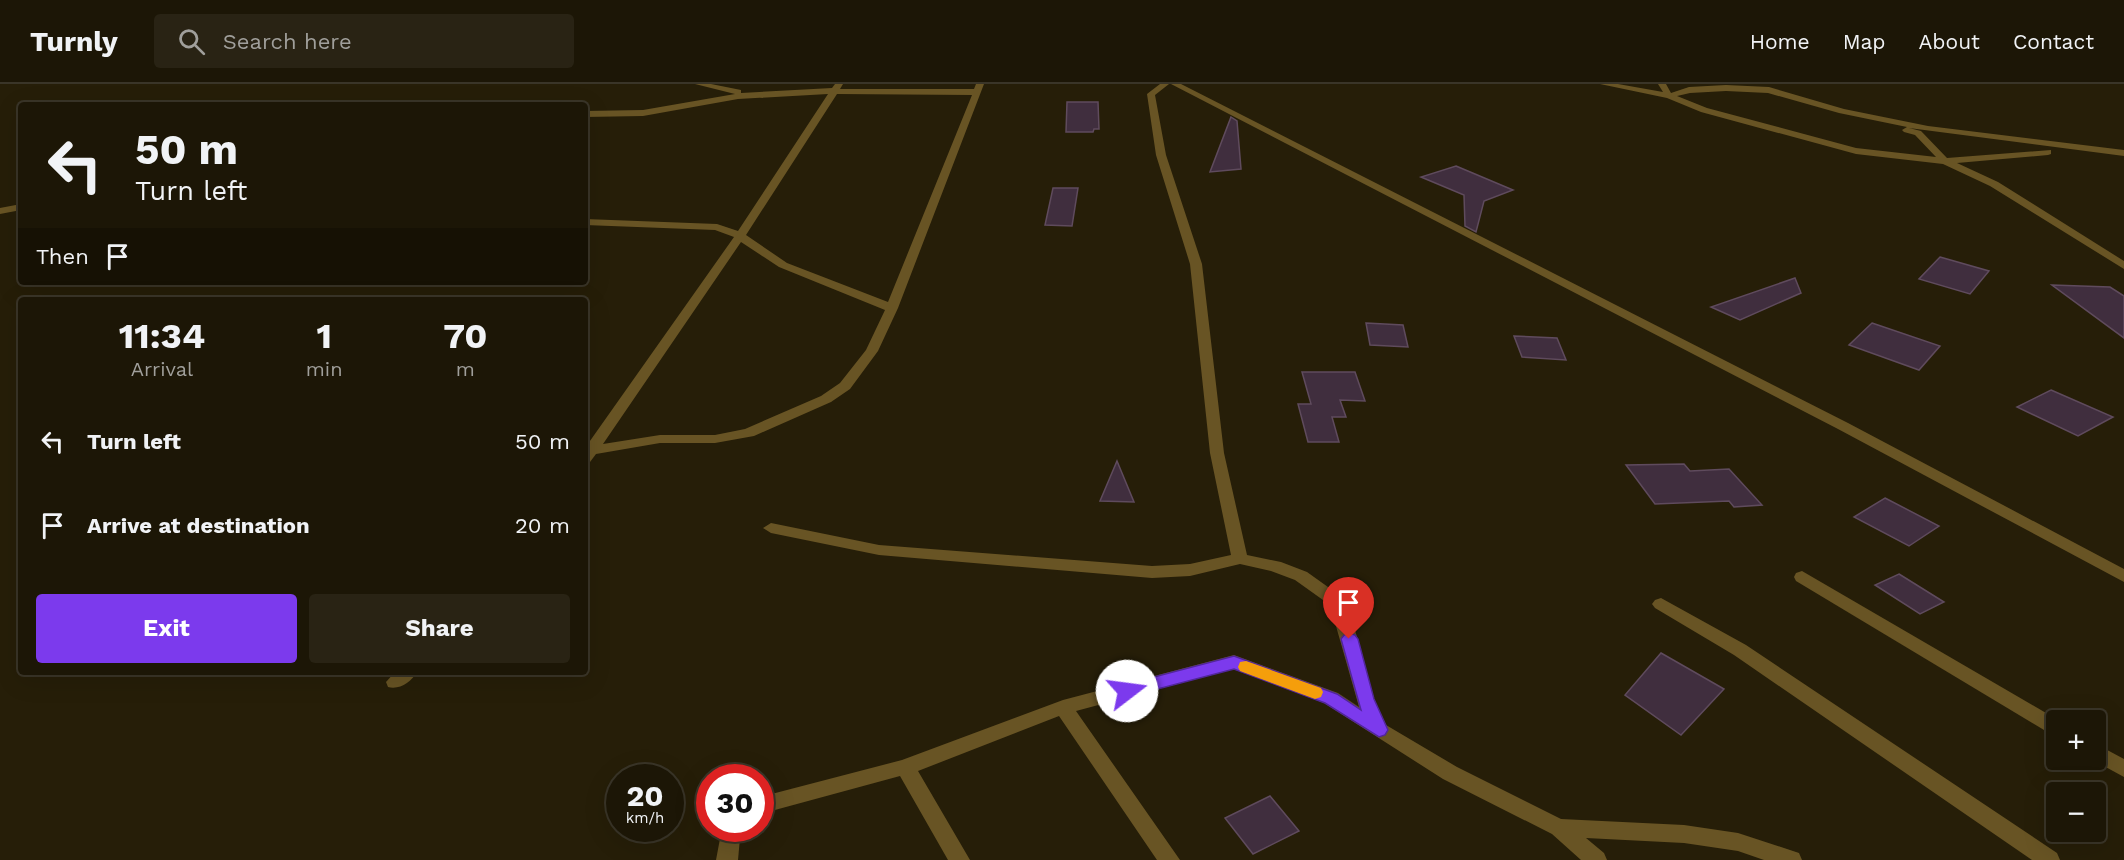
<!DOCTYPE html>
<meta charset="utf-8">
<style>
:root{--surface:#1c1606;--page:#292314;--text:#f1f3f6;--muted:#a09f9b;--line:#3a3528;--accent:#7c3aed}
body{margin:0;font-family:"Work Sans",sans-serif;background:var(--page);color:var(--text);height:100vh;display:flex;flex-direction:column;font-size:22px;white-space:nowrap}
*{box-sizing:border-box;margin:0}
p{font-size:20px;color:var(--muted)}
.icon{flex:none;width:33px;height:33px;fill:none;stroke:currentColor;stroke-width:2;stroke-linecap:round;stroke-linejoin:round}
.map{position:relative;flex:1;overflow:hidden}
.sheet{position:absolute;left:18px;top:213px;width:570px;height:378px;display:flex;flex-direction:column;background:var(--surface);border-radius:6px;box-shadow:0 6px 24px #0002,0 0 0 2px var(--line)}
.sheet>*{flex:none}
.banner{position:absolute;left:18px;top:18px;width:570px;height:183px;border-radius:6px;box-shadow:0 6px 24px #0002,0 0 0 2px var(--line);background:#1c1606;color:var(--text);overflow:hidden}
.controls{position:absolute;left:2046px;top:626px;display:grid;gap:12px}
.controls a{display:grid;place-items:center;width:60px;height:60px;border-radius:6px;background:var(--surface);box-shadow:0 6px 24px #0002,0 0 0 2px var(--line);font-size:30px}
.speed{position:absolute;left:606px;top:680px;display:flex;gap:12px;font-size:30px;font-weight:700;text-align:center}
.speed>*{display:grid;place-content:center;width:78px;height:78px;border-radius:50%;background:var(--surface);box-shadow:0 6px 24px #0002,0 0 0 2px var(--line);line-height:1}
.speed small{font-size:15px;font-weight:400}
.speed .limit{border:9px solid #d22;background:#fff;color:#111}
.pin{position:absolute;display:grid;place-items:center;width:51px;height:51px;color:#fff;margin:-62px -26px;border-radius:50% 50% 50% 0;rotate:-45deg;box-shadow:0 0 6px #0007}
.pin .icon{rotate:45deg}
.me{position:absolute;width:66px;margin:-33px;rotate:75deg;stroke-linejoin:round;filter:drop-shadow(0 0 4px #0008)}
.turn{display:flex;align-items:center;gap:21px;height:126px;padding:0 18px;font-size:27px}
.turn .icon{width:78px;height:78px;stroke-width:2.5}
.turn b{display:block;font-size:42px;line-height:51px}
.then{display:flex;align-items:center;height:57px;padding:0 18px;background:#0003;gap:12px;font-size:22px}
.eta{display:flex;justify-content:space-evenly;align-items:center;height:102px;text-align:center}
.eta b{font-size:36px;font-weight:700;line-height:42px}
.primary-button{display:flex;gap:12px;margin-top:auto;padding:12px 18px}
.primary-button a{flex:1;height:69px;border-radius:6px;background:var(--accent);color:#fff;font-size:24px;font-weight:700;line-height:69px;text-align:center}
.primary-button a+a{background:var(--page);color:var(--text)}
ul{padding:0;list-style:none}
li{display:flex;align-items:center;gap:18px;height:84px;padding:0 18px}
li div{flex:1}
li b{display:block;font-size:22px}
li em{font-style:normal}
header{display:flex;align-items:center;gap:36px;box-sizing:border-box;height:84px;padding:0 30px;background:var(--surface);border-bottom:2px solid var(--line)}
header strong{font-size:28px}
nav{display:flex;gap:33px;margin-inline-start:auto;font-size:21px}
.search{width:420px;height:54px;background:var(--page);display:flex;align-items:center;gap:15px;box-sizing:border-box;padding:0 21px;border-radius:6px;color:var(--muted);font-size:22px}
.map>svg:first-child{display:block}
.building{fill:#402e3e;stroke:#5f4b5d;stroke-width:1.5}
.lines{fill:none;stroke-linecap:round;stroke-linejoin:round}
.minor{fill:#685424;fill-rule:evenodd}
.route{fill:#7c3aed;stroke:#51269a;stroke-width:1.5}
.slow{fill:#f59e0b}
</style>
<header>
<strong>Turnly</strong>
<div class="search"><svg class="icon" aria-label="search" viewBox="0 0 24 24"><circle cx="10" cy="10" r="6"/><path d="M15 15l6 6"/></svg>Search here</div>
<nav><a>Home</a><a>Map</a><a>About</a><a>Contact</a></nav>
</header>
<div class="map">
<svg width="2124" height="776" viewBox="0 0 2124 776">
<rect width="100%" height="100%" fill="#261e08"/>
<!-- building -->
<g class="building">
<polygon points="1067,18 1098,18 1099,45 1094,45 1093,48 1066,48"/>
<polygon points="1231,33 1237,37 1241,85 1210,88"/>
<polygon points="1456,82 1513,106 1484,117 1476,148 1465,142 1464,111 1421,93"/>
<polygon points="1053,104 1078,104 1072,142 1045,141"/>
<polygon points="1940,173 1989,187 1970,210 1919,195"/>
<polygon points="1795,194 1801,209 1740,236 1711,223"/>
<polygon points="2052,201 2110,203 2124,212 2124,254"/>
<polygon points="1366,239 1403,241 1408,263 1370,261"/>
<polygon points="1872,239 1940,262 1919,286 1849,261"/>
<polygon points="1514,252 1557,254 1566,276 1522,273"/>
<polygon points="1302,288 1355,288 1365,317 1340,316 1346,333 1332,333 1339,358 1308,358 1298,320 1311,320"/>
<polygon points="2051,306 2113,333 2078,352 2017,323"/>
<polygon points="1117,377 1134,418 1100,417"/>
<polygon points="1684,380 1690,387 1729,385 1762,421 1734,423 1729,417 1655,420 1626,381"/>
<polygon points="1885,414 1939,442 1909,462 1854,433"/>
<polygon points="1899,490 1944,518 1920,530 1875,501"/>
<polygon points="1661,569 1724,605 1681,651 1625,611"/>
<polygon points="1270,712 1299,747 1253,770 1225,734"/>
</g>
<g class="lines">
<!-- minor -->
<g class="minor">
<path d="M695 0H711L741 6V9L832 4 835 0H843L840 5H974L976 0H984L898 224 878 267 850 305 831 318 754 352 715 359H660L596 370 590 378 585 379V364L734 153 715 146 585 141V135L717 140 738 147 828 10 738 15 643 32 585 33V27L643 26 735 10ZM837 10 972 11 888 218 787 179 746 151ZM741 158 779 183 885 226 866 266 840 299 821 312 745 345 715 351H660L603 360Z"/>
<polygon points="1160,0 1169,0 1155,11 1166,71 1202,180 1224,369 1247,471 1281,478 1307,488 1335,508 1352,535 1374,615 1386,641 1457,683 1561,735 1684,741 1738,749 1799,769 1802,776 1764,776 1738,767 1684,759 1586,754 1604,769 1607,776 1581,776 1552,750 1443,695 1324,619 1233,585 1076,627 1180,776 1157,776 1059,632 918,687 970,776 948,776 900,692 760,730 760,713 902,676 1063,616 1234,571 1338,609 1359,623 1334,535 1323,516 1295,496 1271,487 1240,480 1190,492 1152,494 879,471 771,449 763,444 771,439 879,461 1152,482 1190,480 1231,471 1210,369 1190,180 1156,71 1147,10"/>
<polygon points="1171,0 1181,0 1848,339 2124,485 2124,498 1838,345"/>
<path d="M1600 0H1618L1663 8 1658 0H1666L1671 9 1689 3 1726 1 1769 3 1844 25 1928 42 2124 66V72L1909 44 1921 47 1947 74 2051 66V70L2048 71 1957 79 1998 98 2124 177V185L1990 102 1943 80 1856 70 1701 28 1667 14ZM1726 7 1768 9 1839 29 1907 43 1902 46 1904 48 1915 51 1936 73 1856 64 1707 24 1677 12 1690 9Z"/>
<polygon points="21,120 21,126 0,130 0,124"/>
<polygon points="1802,487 2058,636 2056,651 2049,649 1796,497 1794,493 1796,489"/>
<polygon points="1661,514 1746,561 2057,769 2060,776 2032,776 1734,571 1655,524 1652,520 1655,516"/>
<path d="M395 588H417C411 598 400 606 388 603L386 598Z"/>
<polygon points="2096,660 2124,675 2124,693 2091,675 2096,675"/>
<polygon points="722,744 747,744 740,754 738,776 716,776"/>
</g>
</g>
<!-- route -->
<polygon class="route" points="1349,549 1355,551 1358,555 1374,615 1388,646 1385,651 1379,653 1325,619 1234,585 1127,613 1121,611 1119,607 1121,602 1127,600 1234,572 1337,610 1361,626 1341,555 1344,551"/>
<!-- slow -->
<polygon class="slow" points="1246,577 1321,604 1323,608 1321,613 1315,615 1240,587 1238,583 1240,578"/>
</svg>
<div class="controls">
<a>+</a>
<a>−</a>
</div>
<div class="speed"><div>20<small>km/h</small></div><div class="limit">30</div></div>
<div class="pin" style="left:1349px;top:555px;background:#d93025"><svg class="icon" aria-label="arrive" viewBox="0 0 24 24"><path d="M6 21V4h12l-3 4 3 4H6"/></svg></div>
<svg class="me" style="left:1127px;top:607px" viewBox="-20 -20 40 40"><circle r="19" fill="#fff"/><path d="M0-13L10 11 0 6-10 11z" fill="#7c3aed"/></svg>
<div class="banner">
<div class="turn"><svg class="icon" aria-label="left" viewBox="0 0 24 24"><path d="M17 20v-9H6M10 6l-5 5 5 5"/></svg><div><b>50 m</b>Turn left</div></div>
<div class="then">Then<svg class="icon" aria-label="arrive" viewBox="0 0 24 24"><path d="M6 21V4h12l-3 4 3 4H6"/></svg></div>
</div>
<section class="sheet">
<div class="eta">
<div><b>11:34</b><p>Arrival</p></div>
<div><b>1</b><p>min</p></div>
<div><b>70</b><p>m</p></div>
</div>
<ul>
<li><svg class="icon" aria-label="left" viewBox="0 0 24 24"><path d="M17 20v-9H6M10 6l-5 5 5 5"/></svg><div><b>Turn left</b></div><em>50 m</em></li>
<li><svg class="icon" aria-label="arrive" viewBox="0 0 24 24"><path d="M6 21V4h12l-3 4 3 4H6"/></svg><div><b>Arrive at destination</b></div><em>20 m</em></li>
</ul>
<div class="primary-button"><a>Exit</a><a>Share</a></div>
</section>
</div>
